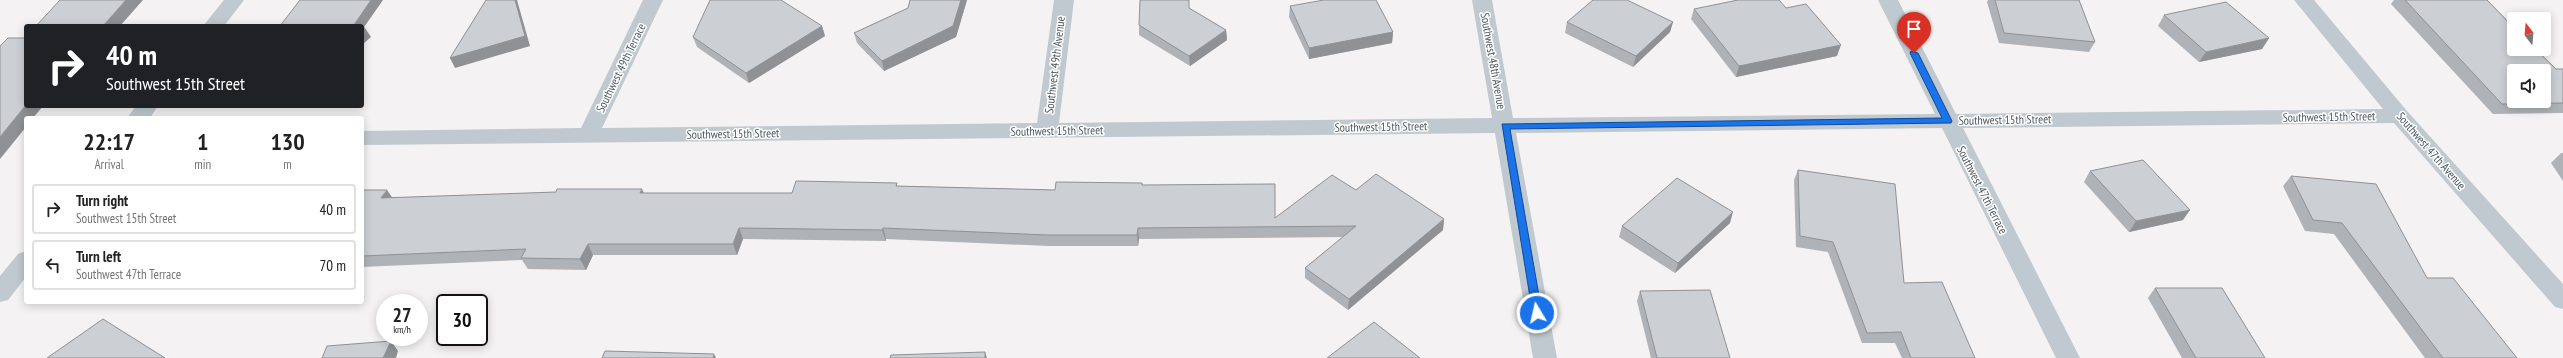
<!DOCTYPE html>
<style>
:root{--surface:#fff;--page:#f6f6f6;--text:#222;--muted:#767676;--line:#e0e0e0}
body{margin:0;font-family:"PT Sans Narrow",sans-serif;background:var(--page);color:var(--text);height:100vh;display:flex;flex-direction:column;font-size:15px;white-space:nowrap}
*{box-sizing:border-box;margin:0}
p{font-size:13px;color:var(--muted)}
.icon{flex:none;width:22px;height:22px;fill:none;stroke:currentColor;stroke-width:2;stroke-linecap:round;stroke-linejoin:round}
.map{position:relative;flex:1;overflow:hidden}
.drawer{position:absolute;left:24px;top:116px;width:340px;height:188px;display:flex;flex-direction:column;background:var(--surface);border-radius:4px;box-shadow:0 2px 10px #0003}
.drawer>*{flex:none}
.hud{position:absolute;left:24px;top:24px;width:340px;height:84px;border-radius:4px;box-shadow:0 2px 10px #0003;background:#202124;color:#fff;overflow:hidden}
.needle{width:26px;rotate:344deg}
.controls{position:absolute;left:2507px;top:12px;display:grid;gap:8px}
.controls a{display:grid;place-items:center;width:44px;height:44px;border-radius:4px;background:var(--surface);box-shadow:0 2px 10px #0003;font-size:20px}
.speed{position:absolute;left:376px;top:294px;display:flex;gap:8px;font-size:20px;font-weight:700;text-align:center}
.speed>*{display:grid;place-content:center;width:52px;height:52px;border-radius:50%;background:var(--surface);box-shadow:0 2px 10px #0003;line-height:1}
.speed small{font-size:10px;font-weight:400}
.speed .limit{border:2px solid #111;border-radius:6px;background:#fff;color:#111}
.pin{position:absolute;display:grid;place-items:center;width:34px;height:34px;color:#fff;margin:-41px -17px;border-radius:50% 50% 50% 0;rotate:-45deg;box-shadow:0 0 4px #0007}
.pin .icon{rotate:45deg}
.me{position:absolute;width:44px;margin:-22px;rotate:351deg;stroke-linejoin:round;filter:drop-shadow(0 0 3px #0008)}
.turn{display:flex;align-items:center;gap:14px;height:84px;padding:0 16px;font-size:18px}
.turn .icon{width:52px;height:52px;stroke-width:2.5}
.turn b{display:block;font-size:28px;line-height:34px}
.eta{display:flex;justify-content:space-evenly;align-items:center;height:68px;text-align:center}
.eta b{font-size:24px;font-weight:700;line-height:28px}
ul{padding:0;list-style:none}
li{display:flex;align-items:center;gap:12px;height:50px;margin:0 8px 6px;padding:0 8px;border:2px solid var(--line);border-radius:4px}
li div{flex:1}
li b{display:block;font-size:15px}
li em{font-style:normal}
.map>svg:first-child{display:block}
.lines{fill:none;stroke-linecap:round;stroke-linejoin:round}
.minor{fill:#c0c9cf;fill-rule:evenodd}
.wall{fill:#afb2b6}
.shaded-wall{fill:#8f9194}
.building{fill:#cccfd4;stroke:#8f9194;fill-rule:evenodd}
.route{fill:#1a73e8;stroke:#114b97}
.labels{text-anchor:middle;stroke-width:3;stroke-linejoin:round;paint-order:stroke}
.street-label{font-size:12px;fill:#4a565e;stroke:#fff}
</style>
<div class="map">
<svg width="2563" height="358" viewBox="0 0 2563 358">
<rect width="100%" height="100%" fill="#f4f2f2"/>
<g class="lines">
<!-- minor -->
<g class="minor">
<polygon points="224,0 244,0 224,26 203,26"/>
<polygon points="643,0 663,0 602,128 1037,123 1054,0 1074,0 1059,123 1492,118 1472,0 1492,0 1513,118 1935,114 1878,0 1898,0 1956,114 2383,109 2294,0 2314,0 2407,111 2563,284 2563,309 2555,307 2394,123 1963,128 2080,358 2056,358 1942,128 1516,133 1557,358 1533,358 1495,133 362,145 362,131 581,128"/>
<polygon points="136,106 158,106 150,118 127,118"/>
<polygon points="26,251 26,277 8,300 0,302 0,276 18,254"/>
</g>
</g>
<!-- wall -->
<g class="wall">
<polygon points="910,0 967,0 956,37 884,71 857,43 854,33 908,8"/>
<polygon points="1988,0 2079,0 2095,42 2089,52 1999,43 1987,2"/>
<polygon points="2394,0 2487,0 2556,69 2563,69 2563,113 2493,114 2391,4"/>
<polygon points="1290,6 1393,32 1392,43 1309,59 1289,17"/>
<polygon points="1786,8 1837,56 1736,77 1691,19 1694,9"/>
<polygon points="1190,9 1226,30 1227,40 1190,66 1139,35 1139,25"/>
<polygon points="2164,15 2269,38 2262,49 2199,62 2158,26"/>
<polygon points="1567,22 1673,22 1670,32 1633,67 1565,33"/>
<polygon points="822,26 825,36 749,83 697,47 693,37"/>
<polygon points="2561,153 2563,153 2563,181 2551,163"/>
<polygon points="1798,170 1904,283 1975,358 1902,358 1895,343 1862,343 1828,252 1796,247 1794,180"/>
<polygon points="2090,171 2183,220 2129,232 2084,182"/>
<polygon points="2291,176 2427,278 2517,358 2425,358 2334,234 2305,231 2283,186"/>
<polygon points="897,183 897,186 1055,190 1142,183 1143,185 1275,218 1356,190 1444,219 1443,230 1348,310 1305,278 1305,268 1343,237 1139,239 1138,246 1049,246 886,239 886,241 743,239 737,255 593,255 586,270 528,269 522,260 362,267 362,190 392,198 556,192 644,193 792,193"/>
<polygon points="1730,223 1675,273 1619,237 1622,226"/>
<polygon points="2155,288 2265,358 2182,358 2148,298"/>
<polygon points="1640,291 1730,358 1651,358 1637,301"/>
</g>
<!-- shaded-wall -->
<g class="shaded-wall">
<polygon points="126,0 143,0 120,26 103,26"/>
<polygon points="371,0 383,0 362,30 365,28 371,37 362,45 362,26 354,26 354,25"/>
<polygon points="515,0 517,0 530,46 455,68 450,58"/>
<polygon points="961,0 967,0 956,37 884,71 882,61"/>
<polygon points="1673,22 1670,32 1633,67 1636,56"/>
<polygon points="822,26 825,36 749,83 746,73"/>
<polygon points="1226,30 1227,40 1190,66 1189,56"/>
<polygon points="1393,32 1392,43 1309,59 1309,48"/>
<polygon points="2269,38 2262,49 2199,62 2206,52"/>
<polygon points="1841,45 1837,56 1736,77 1739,66"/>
<polygon points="26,105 26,106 43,106 33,118 26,118 26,127 0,159 0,137"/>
<polygon points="642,189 647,200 640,193"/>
<polygon points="387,190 394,200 381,198"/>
<polygon points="2190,210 2183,220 2129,232 2136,221"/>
<polygon points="1733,212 1730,223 1675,273 1678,263"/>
<polygon points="1444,219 1443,230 1348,310 1349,299"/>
<polygon points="739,228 743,239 737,255 733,244"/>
<polygon points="883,228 886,239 886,241 882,230"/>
<polygon points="1138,228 1139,239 1138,246 1137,235"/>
<polygon points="588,244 593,255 586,270 580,259"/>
<polygon points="391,341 398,351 396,358 383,358"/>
<polygon points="985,352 987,358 985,358"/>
<polygon points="714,354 716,358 713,358"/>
</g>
<!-- building -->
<g class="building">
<polygon points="60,0 126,0 103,26 36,26"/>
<polygon points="300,0 371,0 354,25 358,26 280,26"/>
<polygon points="486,0 515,0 525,36 450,58"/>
<polygon points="710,0 781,0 822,26 746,73 693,37"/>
<polygon points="910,0 961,0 953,26 882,61 854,33 908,8"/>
<polygon points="1140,0 1189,0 1189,8 1226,30 1189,56 1139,25"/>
<polygon points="1324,0 1376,0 1393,32 1309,48 1290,6"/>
<polygon points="1593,0 1627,0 1673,22 1636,56 1567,22"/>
<polygon points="1738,0 1779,0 1786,8 1806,4 1841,45 1739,66 1694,9"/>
<polygon points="1995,0 2079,0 2095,42 2004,33"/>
<path d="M2405 0H2487L2514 28V49H2535L2556 69H2563V103L2502 104ZM2514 71H2544V101H2514Z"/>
<polygon points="2226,2 2269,38 2206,52 2164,15"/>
<polygon points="362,27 365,28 362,31"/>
<polygon points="26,36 26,105 0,137 0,46 8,38 24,38"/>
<polygon points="2143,160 2190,210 2136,221 2090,171"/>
<polygon points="1798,170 1895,184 1904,283 1942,282 1975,358 1911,358 1901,332 1867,333 1833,242 1800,236"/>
<polygon points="1376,174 1444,219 1349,299 1305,268 1356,226 1138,228 1137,235 1047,235 883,228 882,230 739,228 733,244 588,244 580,259 521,258 526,249 362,256 362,190 387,190 381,198 556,192 557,189 642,189 640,193 792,193 796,181 897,183 896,186 1055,190 1056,182 1142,183 1142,185 1275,184 1275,218 1332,175 1356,190"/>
<polygon points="2291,176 2376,184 2427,278 2453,278 2517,358 2443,358 2342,223 2313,220"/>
<polygon points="1677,178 1733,212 1678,263 1622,226"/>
<polygon points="2155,288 2222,288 2265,358 2196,358"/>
<polygon points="1710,290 1730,358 1657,358 1640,291"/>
<polygon points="103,319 165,358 47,358"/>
<polygon points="1374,322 1420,358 1327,358"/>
<polygon points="391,341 383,358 322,358 327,346"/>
<polygon points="605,351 714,354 713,358 602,358"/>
<polygon points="985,352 985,358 890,358 891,355"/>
</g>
<!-- route -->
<polygon class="route" points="1911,51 1918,53 1952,121 1951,123 1510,129 1542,313 1540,316 1533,316 1502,124 1942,118 1910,53"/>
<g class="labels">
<!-- street labels -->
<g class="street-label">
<text transform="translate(1493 61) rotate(80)" y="4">Southwest 48th Avenue</text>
<text transform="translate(1055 65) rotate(-83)" y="4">Southwest 49th Avenue</text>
<text transform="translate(621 68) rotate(-64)" y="4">Southwest 49th Terrace</text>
<text transform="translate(2329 117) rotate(-1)" y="4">Southwest 15th Street</text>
<text transform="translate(2005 120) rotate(-1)" y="4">Southwest 15th Street</text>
<text transform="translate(1381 127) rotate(-1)" y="4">Southwest 15th Street</text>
<text transform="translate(1057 131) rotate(-1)" y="4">Southwest 15th Street</text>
<text transform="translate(733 134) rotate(-1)" y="4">Southwest 15th Street</text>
<text transform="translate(2431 151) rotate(49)" y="4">Southwest 47th Avenue</text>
<text transform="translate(1982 190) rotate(63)" y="4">Southwest 47th Terrace</text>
</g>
</g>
</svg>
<div class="controls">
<a><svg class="needle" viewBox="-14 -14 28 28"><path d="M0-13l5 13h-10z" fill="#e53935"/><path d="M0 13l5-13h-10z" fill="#767676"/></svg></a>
<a><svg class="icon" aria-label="sound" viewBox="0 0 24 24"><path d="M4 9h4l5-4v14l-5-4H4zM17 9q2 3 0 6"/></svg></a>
</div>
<div class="speed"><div>27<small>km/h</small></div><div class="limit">30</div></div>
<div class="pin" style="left:1914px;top:53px;background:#d93025"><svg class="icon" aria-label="arrive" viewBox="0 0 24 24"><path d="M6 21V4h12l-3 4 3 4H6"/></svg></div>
<svg class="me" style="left:1537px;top:313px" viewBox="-20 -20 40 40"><circle r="17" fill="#1a73e8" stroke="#fff" stroke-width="3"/><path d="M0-11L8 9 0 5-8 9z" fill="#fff"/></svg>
<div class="hud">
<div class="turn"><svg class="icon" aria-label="right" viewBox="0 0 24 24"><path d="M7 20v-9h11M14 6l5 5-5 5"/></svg><div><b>40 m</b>Southwest 15th Street</div></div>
</div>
<section class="drawer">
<div class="eta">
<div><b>22:17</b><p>Arrival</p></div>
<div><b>1</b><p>min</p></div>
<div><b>130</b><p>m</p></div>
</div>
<ul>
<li><svg class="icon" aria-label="right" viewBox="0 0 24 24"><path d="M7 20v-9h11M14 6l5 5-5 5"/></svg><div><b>Turn right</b><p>Southwest 15th Street</p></div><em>40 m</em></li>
<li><svg class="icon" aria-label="left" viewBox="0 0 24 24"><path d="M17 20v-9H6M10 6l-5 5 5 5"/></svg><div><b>Turn left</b><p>Southwest 47th Terrace</p></div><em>70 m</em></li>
</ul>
</section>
</div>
